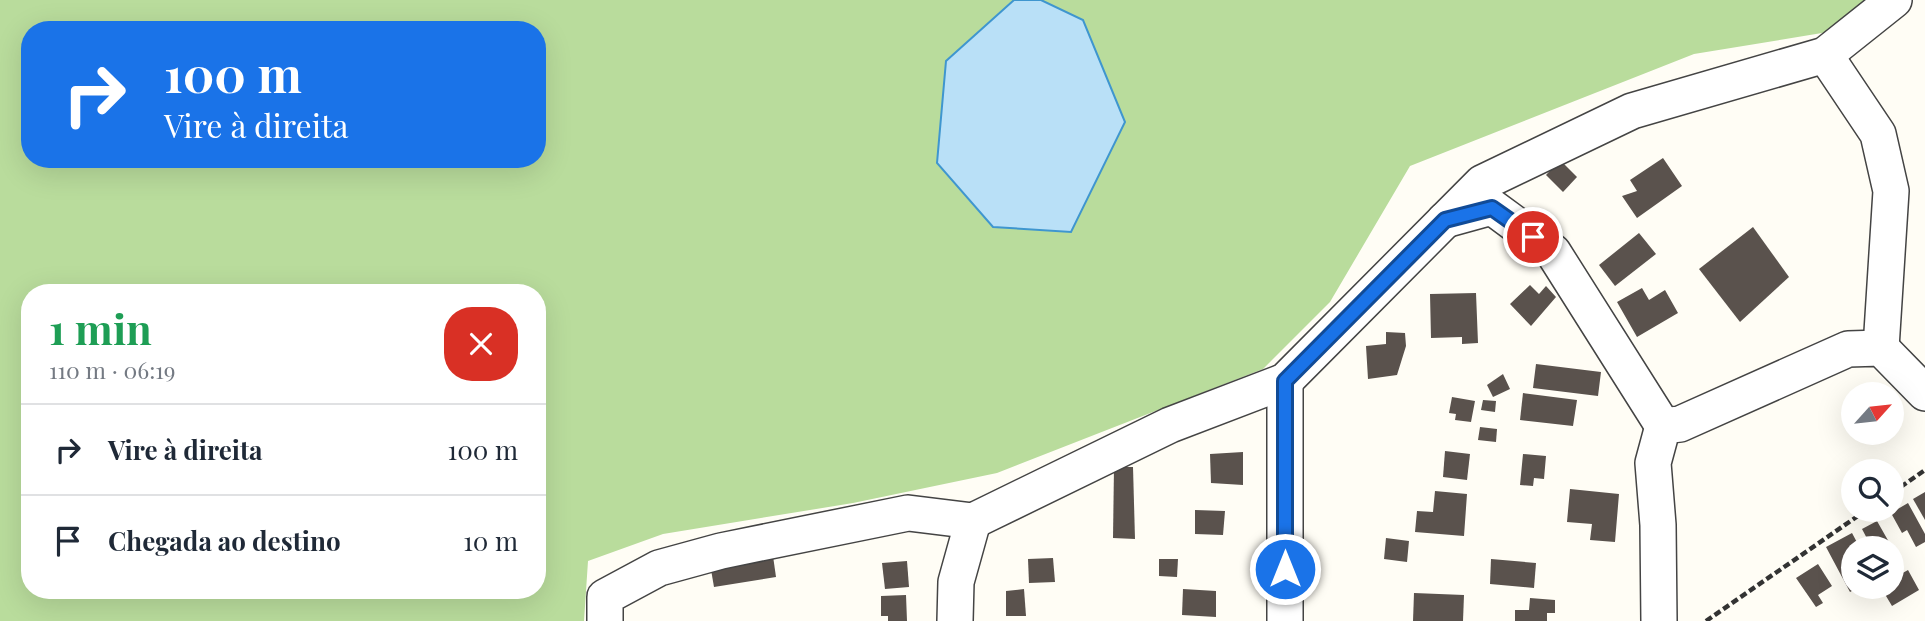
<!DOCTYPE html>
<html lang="pt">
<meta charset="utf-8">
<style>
:root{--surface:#fff;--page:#f6f6f7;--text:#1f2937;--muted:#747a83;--line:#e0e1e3}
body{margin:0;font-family:"Playfair Display",serif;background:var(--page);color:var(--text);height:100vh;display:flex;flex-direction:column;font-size:26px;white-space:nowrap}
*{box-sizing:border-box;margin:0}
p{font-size:23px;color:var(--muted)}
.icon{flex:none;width:38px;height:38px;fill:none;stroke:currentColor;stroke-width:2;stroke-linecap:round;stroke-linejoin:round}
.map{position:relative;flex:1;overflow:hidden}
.sheet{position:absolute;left:21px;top:284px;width:525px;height:315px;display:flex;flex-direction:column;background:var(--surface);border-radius:28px;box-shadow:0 7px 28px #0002}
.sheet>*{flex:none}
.guide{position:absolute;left:21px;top:21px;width:525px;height:147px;border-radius:28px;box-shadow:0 7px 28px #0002;background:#1a73e8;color:#fff;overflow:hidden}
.needle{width:46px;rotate:63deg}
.tools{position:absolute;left:1841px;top:382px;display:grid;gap:14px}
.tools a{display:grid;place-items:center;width:63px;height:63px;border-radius:50%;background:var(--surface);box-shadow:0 7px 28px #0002;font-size:35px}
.pin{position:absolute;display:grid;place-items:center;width:60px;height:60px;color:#fff;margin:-30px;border:4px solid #fff;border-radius:50%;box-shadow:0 2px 7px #0007}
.me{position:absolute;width:77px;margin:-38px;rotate:0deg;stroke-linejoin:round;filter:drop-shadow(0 0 5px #0008)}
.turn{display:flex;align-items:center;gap:24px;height:147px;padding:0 28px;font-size:32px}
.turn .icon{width:91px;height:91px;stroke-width:2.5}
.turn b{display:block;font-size:49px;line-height:60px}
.round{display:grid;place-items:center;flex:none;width:74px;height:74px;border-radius:28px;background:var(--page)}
.summary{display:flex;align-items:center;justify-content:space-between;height:119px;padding:0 28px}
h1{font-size:42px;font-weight:700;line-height:52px;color:#1e9e55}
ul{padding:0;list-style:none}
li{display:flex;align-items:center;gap:21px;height:91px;padding:0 28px;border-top:2px solid var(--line)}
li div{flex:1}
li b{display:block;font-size:26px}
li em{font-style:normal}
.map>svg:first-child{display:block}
.forest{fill:#b9dc9c;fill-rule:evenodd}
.water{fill:#b9e0f7;stroke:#3f96cf;stroke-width:2}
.building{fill:#5a524d}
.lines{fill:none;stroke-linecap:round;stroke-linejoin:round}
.minor-casing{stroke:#444;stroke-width:38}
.path{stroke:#333;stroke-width:4.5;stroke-dasharray:7 3.5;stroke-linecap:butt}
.minor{stroke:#fff;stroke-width:35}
.route-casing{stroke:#114b97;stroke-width:18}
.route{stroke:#1a73e8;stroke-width:12}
</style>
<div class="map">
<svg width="1925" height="621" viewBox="0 0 1925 621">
<rect width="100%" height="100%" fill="#fffdf5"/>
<!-- forest -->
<path class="forest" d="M0 0H1870L1828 32 1694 54 1410 166 1330 302 1263 369 997 473 853 503 663 534 588 561 584 621H0ZM30 30H537V159H30ZM30 292H537V590H30Z"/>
<!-- water -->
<polygon class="water" points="1014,0 1041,0 1083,20 1125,122 1071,232 993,227 937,163 946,61"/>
<!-- building -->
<g class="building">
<polygon points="1663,158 1682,186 1637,218 1622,196 1637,191 1630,180"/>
<polygon points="1560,160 1577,177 1563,192 1546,175"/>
<polygon points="1753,227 1789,277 1740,322 1699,269"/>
<polygon points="1639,233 1656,254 1615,286 1599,265"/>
<polygon points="1530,285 1539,294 1546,286 1556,297 1531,326 1510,304"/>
<polygon points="1642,288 1649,300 1665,290 1678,313 1637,337 1617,302"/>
<polygon points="1476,293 1478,343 1462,344 1462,337 1431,338 1430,294"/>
<polygon points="1386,332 1405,333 1406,346 1397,375 1368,379 1366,346 1386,344"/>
<polygon points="1536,364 1601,372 1598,396 1533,388"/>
<polygon points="1503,374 1510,389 1493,397 1487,385"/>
<polygon points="1523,393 1577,400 1573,426 1520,420"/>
<polygon points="1452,397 1475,401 1471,422 1455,420 1456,414 1449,413"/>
<polygon points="1483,400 1496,401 1495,412 1481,410"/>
<polygon points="1480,427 1497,429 1496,442 1478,440"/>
<polygon points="1445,451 1470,454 1467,480 1443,477"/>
<polygon points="1243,452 1243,485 1211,483 1210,454"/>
<polygon points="1523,454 1546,456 1544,479 1534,478 1533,486 1520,485"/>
<polygon points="1114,467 1133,467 1135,539 1113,538"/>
<polygon points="1570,489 1619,494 1615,542 1590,540 1592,524 1567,522"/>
<polygon points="1435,491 1467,494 1464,536 1415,532 1417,511 1433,512"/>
<polygon points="1925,492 1925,520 1913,499"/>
<polygon points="1908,503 1925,534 1925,542 1916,547 1907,530 1902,533 1891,513"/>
<polygon points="1195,510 1225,511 1223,535 1195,534"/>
<polygon points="1877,521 1902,565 1892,571 1892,548 1872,548 1862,529"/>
<polygon points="1852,533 1860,548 1853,548 1853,586 1861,586 1850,592 1826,547"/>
<polygon points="1386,538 1409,541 1407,562 1384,559"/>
<polygon points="772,549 776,577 714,587 709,558"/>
<polygon points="1053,558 1055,582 1029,583 1028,559"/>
<polygon points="1159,559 1178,559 1177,577 1159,576"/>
<polygon points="1491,559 1536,563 1534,588 1490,584"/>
<polygon points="907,561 909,587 885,589 882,563"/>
<polygon points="1818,564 1832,586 1818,595 1823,603 1816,607 1796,578"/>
<polygon points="1908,570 1919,590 1892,606 1880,586 1892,586 1892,579"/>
<polygon points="1024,589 1026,616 1006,616 1006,591"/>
<polygon points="1183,589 1216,591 1216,617 1182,615"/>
<polygon points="1414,593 1464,595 1463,621 1413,621"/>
<polygon points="906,595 907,621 888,621 888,616 881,616 881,596"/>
<polygon points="1530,598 1555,600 1555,613 1547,613 1547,621 1515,621 1515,610 1529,610"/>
</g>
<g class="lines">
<!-- minor casing -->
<g class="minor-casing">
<g id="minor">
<polyline points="1825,55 1878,134 1891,191 1881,348"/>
<polyline points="1445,220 1492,207 1553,252 1663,426"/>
<polyline points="605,621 605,597 659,568 721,551 908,513 973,521 1170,425 1285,381 1482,183 1632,111 1825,55 1894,0"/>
<polyline points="955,621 956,582 973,521"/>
<polyline points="1285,621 1285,381"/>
<polyline points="1659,621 1658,525 1653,463 1663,426 1680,424 1848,349 1881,348 1925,393"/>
</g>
</g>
<!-- path -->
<g class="path">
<polyline points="1892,493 1925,470"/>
<polyline points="1706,621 1868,509"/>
</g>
<!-- minor -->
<use href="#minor" class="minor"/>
</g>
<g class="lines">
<!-- route casing -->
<g class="route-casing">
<polyline id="route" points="1285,569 1285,381 1445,220 1492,208 1533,237"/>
</g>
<!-- route -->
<use href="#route" class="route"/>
</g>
</svg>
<div class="tools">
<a><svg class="needle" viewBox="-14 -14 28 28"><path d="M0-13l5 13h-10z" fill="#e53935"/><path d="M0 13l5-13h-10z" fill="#747a83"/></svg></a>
<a><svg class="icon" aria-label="search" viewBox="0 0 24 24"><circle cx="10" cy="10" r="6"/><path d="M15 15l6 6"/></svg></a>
<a><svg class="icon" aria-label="layers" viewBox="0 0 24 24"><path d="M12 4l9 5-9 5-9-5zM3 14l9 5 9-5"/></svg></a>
</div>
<div class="pin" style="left:1533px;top:237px;background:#d93025"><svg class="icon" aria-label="arrive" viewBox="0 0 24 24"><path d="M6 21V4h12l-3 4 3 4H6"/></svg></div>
<svg class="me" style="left:1285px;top:569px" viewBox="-20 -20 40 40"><circle r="17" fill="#1a73e8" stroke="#fff" stroke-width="3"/><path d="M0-11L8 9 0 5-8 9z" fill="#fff"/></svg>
<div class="guide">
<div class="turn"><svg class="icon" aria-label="right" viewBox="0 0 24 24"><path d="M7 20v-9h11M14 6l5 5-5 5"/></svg><div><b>100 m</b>Vire à direita</div></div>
</div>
<section class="sheet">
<div class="summary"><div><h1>1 min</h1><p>110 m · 06:19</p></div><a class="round" style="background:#d93025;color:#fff"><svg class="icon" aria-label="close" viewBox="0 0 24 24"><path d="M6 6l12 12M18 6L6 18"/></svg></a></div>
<ul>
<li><svg class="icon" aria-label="right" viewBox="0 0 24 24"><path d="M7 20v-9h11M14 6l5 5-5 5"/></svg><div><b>Vire à direita</b></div><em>100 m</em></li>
<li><svg class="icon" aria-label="arrive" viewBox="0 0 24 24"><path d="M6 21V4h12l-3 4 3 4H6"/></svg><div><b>Chegada ao destino</b></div><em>10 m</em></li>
</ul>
</section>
</div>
